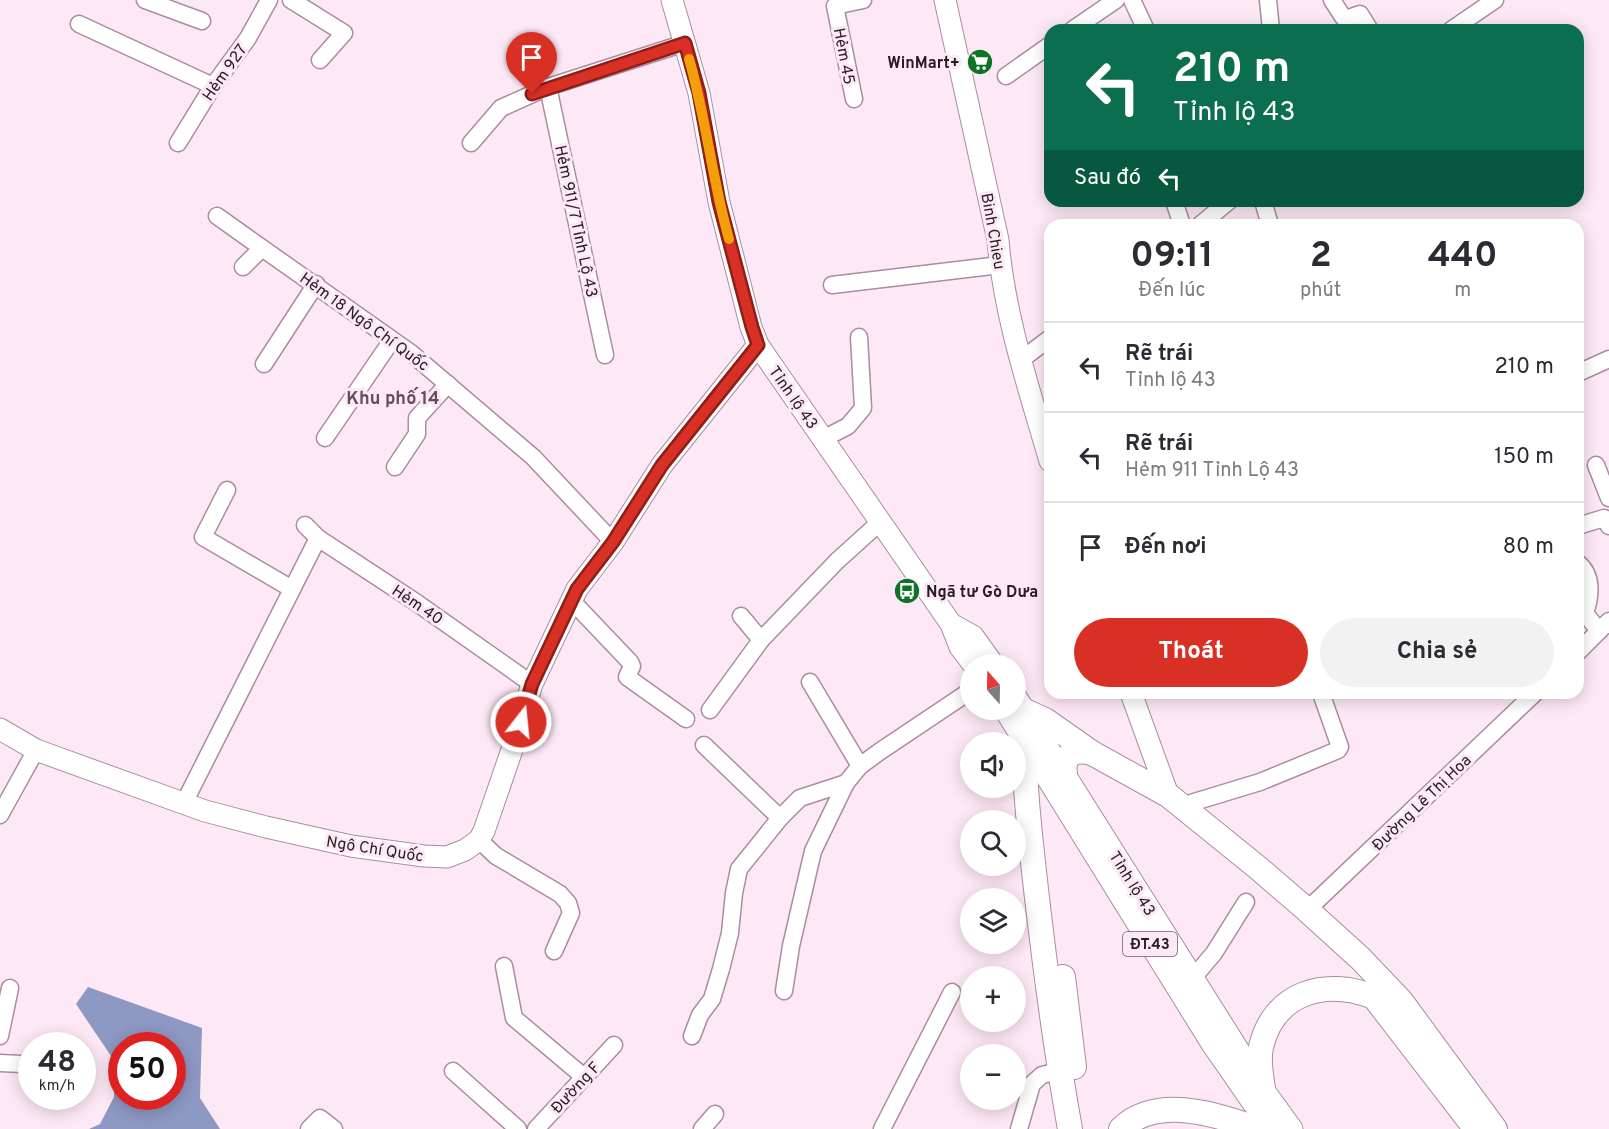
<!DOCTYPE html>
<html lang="vi">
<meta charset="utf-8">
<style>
:root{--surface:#fff;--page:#f2f2f3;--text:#2b2b33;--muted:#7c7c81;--line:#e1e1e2;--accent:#d93025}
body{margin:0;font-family:Overpass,sans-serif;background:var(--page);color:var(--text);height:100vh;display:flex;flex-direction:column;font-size:22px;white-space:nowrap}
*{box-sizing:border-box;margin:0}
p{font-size:20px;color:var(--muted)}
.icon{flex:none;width:33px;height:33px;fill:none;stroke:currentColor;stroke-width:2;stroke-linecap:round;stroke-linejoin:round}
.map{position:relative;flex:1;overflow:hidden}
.panel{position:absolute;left:1044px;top:219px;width:540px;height:480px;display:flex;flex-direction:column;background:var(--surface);border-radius:18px;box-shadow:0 3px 15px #0003}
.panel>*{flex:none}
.hud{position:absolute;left:1044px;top:24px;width:540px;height:183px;border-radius:18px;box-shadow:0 3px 15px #0003;background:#0b6e4f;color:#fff;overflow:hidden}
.needle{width:39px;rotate:340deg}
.tools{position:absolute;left:960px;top:654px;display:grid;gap:12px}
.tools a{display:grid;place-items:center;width:66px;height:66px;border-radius:50%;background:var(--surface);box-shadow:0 3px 15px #0003;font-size:30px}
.speed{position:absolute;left:18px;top:1032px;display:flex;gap:12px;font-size:30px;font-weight:700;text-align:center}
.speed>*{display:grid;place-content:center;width:78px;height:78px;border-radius:50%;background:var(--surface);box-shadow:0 3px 15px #0003;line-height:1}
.speed small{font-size:15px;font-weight:400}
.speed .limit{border:9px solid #d22;background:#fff;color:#111}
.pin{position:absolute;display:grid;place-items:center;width:51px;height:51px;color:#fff;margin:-62px -26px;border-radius:50% 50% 50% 0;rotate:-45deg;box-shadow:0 0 6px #0007}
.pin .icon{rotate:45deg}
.me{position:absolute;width:66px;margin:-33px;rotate:16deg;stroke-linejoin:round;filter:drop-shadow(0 0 4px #0008)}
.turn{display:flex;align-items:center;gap:21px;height:126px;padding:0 30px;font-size:27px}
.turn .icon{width:78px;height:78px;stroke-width:2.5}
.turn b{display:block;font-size:42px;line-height:51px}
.then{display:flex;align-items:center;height:57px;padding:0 30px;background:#0003;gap:12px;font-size:22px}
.eta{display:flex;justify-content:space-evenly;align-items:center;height:102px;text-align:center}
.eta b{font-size:36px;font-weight:700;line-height:42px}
.button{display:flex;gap:12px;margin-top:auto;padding:12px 30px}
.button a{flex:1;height:69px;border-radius:36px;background:var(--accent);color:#fff;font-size:24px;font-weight:700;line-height:69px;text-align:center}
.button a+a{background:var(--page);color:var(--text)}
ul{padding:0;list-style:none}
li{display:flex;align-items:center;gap:18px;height:90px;padding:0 30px;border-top:2px solid var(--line)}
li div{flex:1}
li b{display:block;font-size:22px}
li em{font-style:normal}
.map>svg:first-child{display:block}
.water{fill:#8d98c3;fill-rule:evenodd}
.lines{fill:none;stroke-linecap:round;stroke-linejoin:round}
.minor-casing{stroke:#ab8ca0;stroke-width:19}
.major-casing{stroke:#ab8ca0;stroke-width:23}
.highway-casing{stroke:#ab8ca0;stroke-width:26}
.minor{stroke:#fff;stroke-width:16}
.major{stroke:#fff;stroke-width:21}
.highway{stroke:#fff;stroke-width:24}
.route-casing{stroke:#8d1f18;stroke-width:15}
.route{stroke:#d93025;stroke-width:10}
.slow{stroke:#f59e0b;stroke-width:10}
.labels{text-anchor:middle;stroke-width:6;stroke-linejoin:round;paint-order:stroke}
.shield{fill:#fde9f6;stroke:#685a63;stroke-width:1.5}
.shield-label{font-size:15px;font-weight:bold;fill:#281c24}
.street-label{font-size:16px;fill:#281c24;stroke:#fde9f6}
.poi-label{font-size:16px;font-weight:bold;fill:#281c24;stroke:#fde9f6;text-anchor:end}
.neighbourhood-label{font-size:18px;font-weight:bold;fill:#674c5e;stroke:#fde9f6}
</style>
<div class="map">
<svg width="1609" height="1129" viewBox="0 0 1609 1129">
<rect width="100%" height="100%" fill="#fde9f6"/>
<!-- water -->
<path class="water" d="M88 987 202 1028 200 1098 220 1129H89L100 1124 114 1097 115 1062 76 1004ZM122 1046H172V1096H122Z"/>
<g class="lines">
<!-- minor casing -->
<g class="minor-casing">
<g id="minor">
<polyline points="145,0 202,21"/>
<polyline points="291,0 344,33 320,60"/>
<polyline points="1132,0 1146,30"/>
<polyline points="1268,0 1271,30"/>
<polyline points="1332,0 1343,17 1346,19 1360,14 1370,30"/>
<polyline points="79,24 213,86"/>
<polyline points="1072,30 1116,0"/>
<polyline points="1451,30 1495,0"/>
<polyline points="1006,76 1050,45"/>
<polyline points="548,87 605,355"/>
<polyline points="854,99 835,6 863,0"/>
<polyline points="178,143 213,86 248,38 269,0"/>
<polyline points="471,143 501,108 548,87 685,43"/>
<polyline points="1174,201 1182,225"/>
<polyline points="1263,201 1270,225"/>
<polyline points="217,216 262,248"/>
<polyline points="1200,225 1229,201"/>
<polyline points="243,267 262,248 411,353 533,457 613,542"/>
<polyline points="832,285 1000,265"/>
<polyline points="1021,360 1050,338"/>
<polyline points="264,364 316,284"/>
<polyline points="1578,373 1609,359"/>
<polyline points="325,438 392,340"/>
<polyline points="823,439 848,426 863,408 859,337"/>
<polyline points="1596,465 1609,498"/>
<polyline points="395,467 417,434 417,418 448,384"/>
<polyline points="227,490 203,537 292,589"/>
<polyline points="305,525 318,538 417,603 532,684"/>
<polyline points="1578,526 1604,518 1609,526"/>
<path d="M1578 563C1593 575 1591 596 1585 613L1599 631"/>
<polyline points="571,600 630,662 632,666 627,677 686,719"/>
<polyline points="741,616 761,640 837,561 879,523"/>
<polyline points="1578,652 1609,621"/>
<polyline points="810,682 860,766"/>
<polyline points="710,710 761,640"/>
<polyline points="704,745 780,818"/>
<polyline points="184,803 318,538"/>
<polyline points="1181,806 1260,782 1338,750 1340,747 1321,693"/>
<polyline points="0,815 36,750"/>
<polyline points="479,840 496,856 560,894 568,903 571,913 554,951"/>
<polyline points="1307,910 1535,693"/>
<polyline points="504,966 514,1018 584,1077"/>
<polyline points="1193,978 1214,953 1246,902"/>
<polyline points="784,991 791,946 813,851 846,783 860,766 879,752 970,691"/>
<polyline points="0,1036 10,988"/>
<polyline points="692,1036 700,1015 712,999 721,969 730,933 734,893 739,869 780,818 800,798 846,783"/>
<polyline points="0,1063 22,1064"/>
<polyline points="453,1071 518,1129"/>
<polyline points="309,1129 320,1118 334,1129"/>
<polyline points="536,1129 614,1045"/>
<polyline points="702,1129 715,1114"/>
<polyline points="882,1129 952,992"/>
<polyline points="1019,1129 1032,1084 1042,1075 1059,1071"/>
</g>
</g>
<!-- major casing -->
<g class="major-casing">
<g id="major">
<polyline points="672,0 699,93 719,202 751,327 758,345 951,624 960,647 973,664"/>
<path d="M945 0 998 240C1004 315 1029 389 1050 461"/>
<polyline points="951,624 973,636 993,664"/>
<polyline points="1131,693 1168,795"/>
<polyline points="1016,697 1263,1089 1292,1129"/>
<polyline points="1005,710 1212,1044 1271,1129"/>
<polyline points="0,729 36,750 205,811 266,827 351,846 424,856 447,857 465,850 479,840 484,831 515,741 532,684 577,589 613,542 662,465 758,345"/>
</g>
</g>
<!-- highway casing -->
<g class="highway-casing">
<g id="highway">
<path d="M1065 774C1062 754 1074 749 1092 753"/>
<polyline points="1063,977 1074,1067"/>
<path d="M1263 1089C1261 1076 1258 1060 1261 1047 1274 992 1325 978 1374 997L1472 1124"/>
<path d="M1070 1129C1056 1052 1046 975 1037 898 1030 835 1022 774 1025 711L1045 720 1092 753 1168 795 1257 867 1307 910 1361 959 1401 1001 1495 1129"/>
<path d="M1121 1129C1157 1094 1217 1115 1258 1129"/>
</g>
</g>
<!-- minor -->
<use href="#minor" class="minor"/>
<!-- major -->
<use href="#major" class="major"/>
<!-- highway -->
<use href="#highway" class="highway"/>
</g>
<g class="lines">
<!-- route casing -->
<g class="route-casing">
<polyline id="route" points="521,722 532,684 577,589 613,542 662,465 758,345 752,327 719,202 699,93 685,43 532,94"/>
</g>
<!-- route -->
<use href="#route" class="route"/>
<!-- slow -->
<path class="slow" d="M689 59C706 118 712 179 729 239"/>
</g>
<!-- icons -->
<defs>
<g id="supermarket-disc" transform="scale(1.35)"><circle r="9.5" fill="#0e7323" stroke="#fde9f6"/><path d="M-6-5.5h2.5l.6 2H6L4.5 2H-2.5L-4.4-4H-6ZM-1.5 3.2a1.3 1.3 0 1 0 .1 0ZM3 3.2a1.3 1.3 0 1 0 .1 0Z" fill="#fff"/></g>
<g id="bus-disc" transform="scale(1.35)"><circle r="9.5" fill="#0e7323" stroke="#fde9f6"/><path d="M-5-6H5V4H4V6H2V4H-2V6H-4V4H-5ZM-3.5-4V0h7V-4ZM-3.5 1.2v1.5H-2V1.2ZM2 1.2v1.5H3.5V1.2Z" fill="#fff"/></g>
</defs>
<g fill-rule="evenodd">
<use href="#supermarket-disc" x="980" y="62"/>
<use href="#bus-disc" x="907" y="591"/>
</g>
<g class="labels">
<!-- shield labels -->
<rect class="shield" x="1123" y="932" width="54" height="24" rx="4.5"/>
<g class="shield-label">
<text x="1150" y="949">ĐT.43</text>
</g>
<!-- street labels -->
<g class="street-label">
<text transform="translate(845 56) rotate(79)" y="6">Hẻm 45</text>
<text transform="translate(224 72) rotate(-55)" y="6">Hẻm 927</text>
<text transform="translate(577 221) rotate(78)" y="6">Hẻm 911/7 Tỉnh Lộ 43</text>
<text transform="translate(994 231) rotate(80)" y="6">Binh Chieu</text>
<text transform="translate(365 321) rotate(36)" y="6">Hẻm 18 Ngô Chí Quốc</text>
<text transform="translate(794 397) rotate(55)" y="6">Tỉnh lộ 43</text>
<text transform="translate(418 604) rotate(34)" y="6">Hẻm 40</text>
<text transform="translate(1421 802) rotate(-44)" y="6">Đường Lê Thị Hoa</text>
<text transform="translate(375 848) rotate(9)" y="6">Ngô Chí Quốc</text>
<text transform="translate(1133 883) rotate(58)" y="6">Tỉnh lộ 43</text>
<text transform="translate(575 1087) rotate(-47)" y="6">Đường F</text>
</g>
<!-- poi labels -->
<g class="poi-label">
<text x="960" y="68">WinMart+</text>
<text x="926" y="597" text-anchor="start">Ngã tư Gò Dưa</text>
</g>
<!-- neighbourhood labels -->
<g class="neighbourhood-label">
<text x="393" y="404">Khu phố 14</text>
</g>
</g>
</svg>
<div class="tools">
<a><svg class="needle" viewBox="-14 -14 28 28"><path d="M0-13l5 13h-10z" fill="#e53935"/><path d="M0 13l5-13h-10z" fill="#7c7c81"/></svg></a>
<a><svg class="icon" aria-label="sound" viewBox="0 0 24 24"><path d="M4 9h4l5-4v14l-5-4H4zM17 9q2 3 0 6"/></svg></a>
<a><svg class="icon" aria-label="search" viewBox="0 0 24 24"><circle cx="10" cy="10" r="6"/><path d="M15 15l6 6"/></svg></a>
<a><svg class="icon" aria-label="layers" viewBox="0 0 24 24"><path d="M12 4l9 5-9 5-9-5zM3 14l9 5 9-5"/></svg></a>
<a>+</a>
<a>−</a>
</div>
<div class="speed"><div>48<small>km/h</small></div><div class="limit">50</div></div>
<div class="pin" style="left:532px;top:94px;background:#d93025"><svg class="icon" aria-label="arrive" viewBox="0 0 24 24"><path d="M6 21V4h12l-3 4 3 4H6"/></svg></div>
<svg class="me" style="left:521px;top:722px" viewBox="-20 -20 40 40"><circle r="17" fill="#d93025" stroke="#fff" stroke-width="3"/><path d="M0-11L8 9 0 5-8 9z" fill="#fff"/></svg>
<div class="hud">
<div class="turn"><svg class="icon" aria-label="left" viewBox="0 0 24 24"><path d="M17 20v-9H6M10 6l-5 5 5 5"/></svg><div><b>210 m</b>Tỉnh lộ 43</div></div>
<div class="then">Sau đó<svg class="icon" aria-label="left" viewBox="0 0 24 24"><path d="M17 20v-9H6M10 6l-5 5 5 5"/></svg></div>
</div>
<section class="panel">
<div class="eta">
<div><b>09:11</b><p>Đến lúc</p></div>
<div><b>2</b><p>phút</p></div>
<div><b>440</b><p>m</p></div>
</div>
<ul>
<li><svg class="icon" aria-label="left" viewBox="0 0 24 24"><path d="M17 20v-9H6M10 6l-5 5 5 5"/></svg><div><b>Rẽ trái</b><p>Tỉnh lộ 43</p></div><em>210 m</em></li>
<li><svg class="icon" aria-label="left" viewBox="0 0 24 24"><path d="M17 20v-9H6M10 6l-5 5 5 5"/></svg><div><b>Rẽ trái</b><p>Hẻm 911 Tỉnh Lộ 43</p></div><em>150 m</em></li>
<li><svg class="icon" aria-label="arrive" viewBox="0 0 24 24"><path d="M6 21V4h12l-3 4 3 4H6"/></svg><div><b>Đến nơi</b></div><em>80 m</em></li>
</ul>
<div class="button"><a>Thoát</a><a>Chia sẻ</a></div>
</section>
</div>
